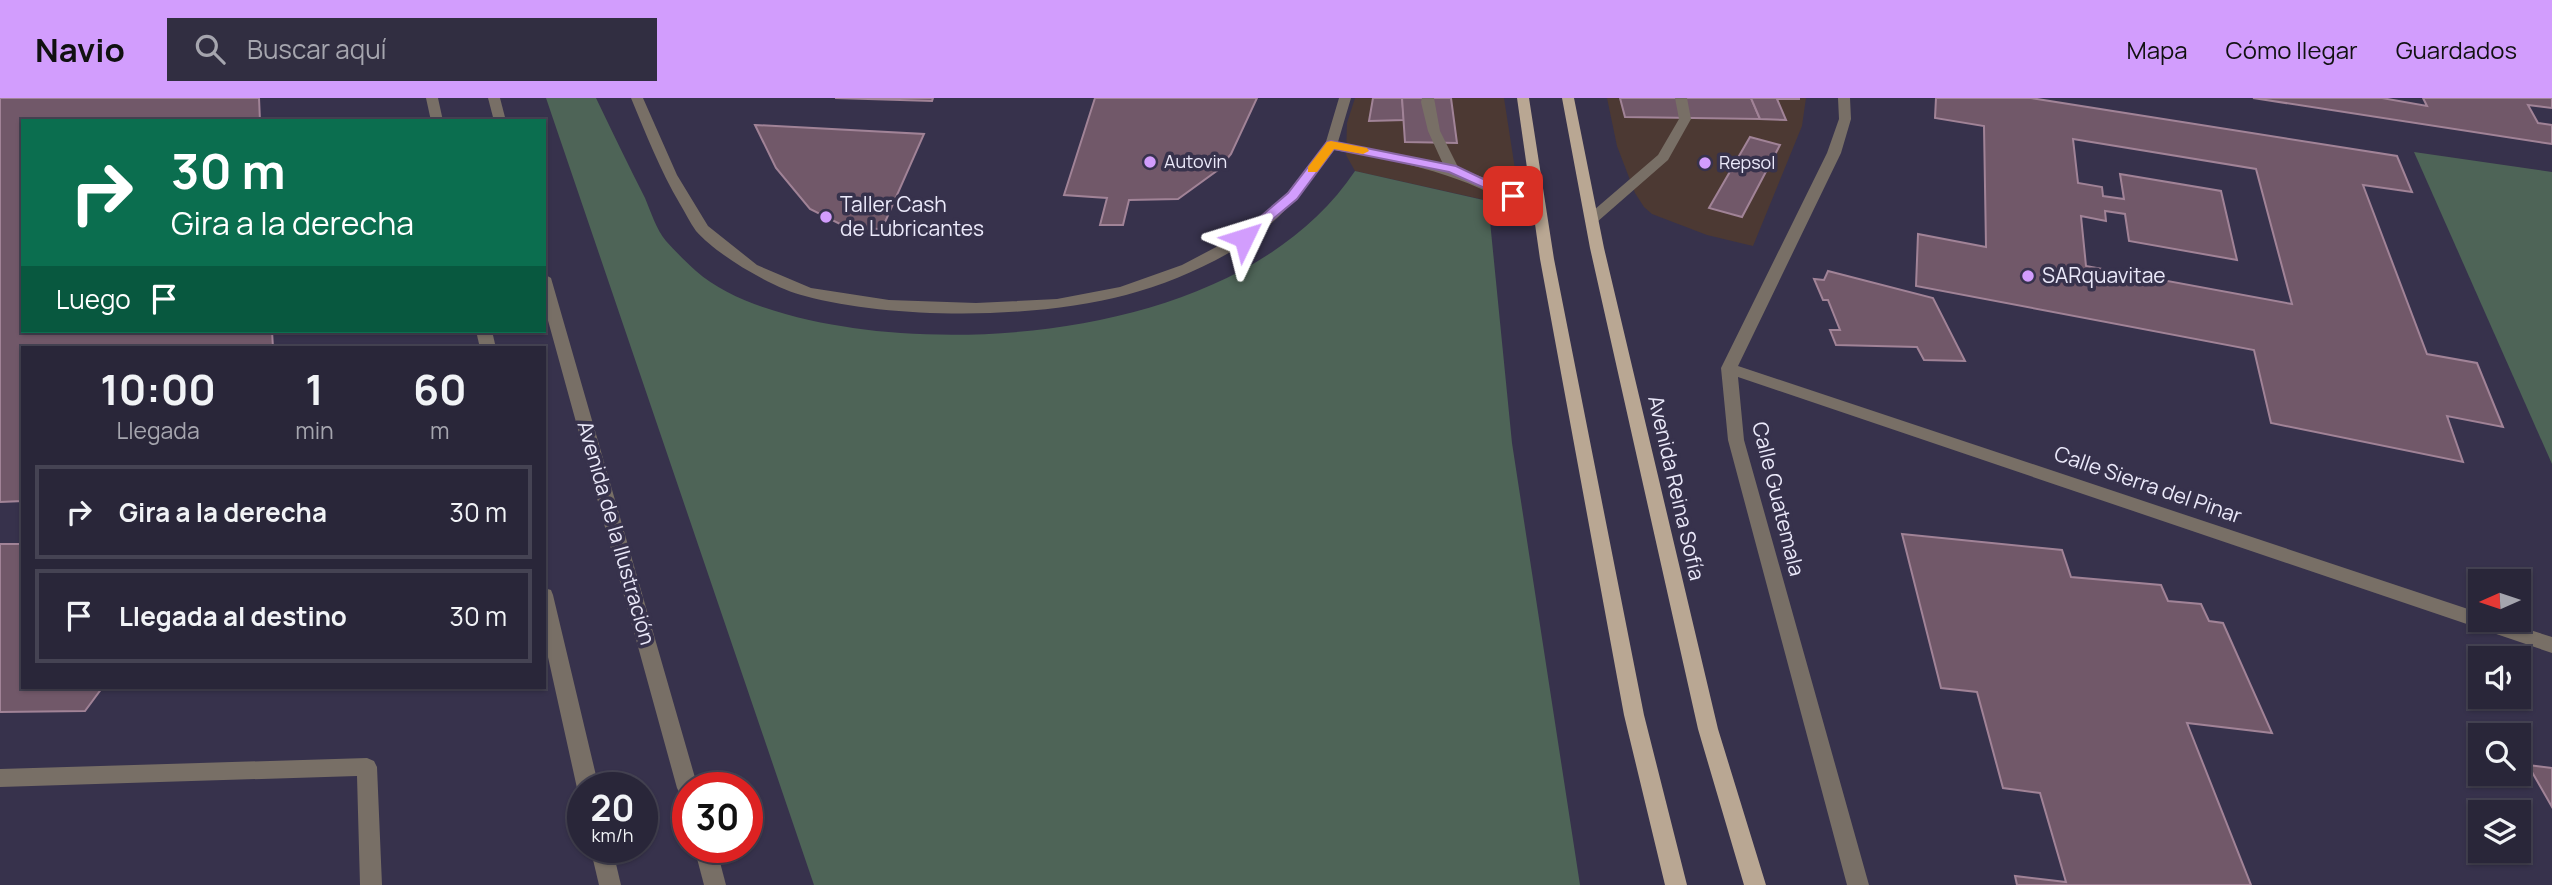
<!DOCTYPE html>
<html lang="es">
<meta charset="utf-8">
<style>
:root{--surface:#292639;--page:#312e41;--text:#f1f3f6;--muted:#a5a5ae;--line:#454353;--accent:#d29dfd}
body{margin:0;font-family:Manrope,sans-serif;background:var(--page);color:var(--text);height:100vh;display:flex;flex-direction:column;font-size:26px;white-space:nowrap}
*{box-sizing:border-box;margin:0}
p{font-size:23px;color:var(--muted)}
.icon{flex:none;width:38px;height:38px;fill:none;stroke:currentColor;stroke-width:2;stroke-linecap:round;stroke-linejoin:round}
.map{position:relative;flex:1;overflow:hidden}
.panel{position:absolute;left:21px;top:248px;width:525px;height:343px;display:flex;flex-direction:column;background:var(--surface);border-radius:0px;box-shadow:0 2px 5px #0004,0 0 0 2px var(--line)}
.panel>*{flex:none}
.top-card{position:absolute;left:21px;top:21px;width:525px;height:214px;border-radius:0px;box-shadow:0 2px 5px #0004,0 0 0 2px var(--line);background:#0b6e4f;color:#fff;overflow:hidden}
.needle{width:46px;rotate:267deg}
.tools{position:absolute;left:2468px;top:471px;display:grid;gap:14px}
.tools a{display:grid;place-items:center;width:63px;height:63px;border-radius:0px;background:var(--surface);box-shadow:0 2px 5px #0004,0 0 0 2px var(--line);font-size:35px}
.speed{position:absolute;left:567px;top:674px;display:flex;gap:14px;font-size:35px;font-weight:700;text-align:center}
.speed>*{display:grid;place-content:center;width:91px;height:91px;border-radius:50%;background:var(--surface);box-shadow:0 2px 5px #0004,0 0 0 2px var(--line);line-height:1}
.speed small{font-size:18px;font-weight:400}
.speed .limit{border:10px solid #d22;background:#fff;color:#111}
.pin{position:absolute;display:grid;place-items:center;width:60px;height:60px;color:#fff;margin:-30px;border-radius:14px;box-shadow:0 4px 10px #0006}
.me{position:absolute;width:77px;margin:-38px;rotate:49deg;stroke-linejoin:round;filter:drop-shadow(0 0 5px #0008)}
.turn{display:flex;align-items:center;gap:24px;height:147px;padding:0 35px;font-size:32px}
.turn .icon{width:91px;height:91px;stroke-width:2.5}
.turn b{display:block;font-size:49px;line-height:60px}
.then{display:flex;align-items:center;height:66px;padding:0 35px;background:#0003;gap:14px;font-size:26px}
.eta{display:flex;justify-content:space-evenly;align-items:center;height:119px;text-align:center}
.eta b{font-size:42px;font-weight:700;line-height:49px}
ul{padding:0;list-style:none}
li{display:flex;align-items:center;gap:21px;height:94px;margin:0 14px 10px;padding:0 21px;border:4px solid var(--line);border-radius:0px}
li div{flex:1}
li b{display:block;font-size:26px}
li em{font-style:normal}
header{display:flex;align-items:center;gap:42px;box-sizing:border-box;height:98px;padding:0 35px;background:var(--accent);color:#111}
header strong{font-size:33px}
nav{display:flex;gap:38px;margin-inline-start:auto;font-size:24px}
.search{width:490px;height:63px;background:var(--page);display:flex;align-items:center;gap:18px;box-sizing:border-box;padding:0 24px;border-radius:0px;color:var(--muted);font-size:26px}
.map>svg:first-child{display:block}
.commercial{fill:#4c3933}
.green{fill:#4e6457}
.building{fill:#715869;stroke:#a18397;stroke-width:2;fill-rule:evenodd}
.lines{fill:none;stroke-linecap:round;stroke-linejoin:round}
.minor{fill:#786f66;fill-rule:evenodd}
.major{fill:#b9a793;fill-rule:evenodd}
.route{fill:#d29dfd;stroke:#8866a4;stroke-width:2}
.slow{fill:#f59e0b}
.poi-dot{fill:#d29dfd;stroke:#37324c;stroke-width:2.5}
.labels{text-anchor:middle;stroke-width:7;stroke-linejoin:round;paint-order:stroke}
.far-poi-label{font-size:18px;fill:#ebe9fa;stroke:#37324c;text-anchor:start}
.poi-label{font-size:21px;fill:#ebe9fa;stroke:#37324c;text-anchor:start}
.street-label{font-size:21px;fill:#ebe9fa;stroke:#37324c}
</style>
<header>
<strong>Navio</strong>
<div class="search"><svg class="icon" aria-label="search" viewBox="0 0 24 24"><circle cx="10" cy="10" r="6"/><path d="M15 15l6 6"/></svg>Buscar aquí</div>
<nav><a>Mapa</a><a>Cómo llegar</a><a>Guardados</a></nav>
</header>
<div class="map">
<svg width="2552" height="787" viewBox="0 0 2552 787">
<rect width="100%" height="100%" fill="#37324c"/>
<!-- commercial -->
<g class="commercial">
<polygon points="1355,0 1504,0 1521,110 1355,73 1346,57 1347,25"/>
<polygon points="1607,0 1806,0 1802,28 1753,148 1707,137 1652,116 1644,109 1635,95 1617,48"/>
</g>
<!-- green -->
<g class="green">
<path d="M546 0H596C612 33 628 67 645 100 651 114 656 131 666 143 675 153 686 164 696 173 734 207 804 223 853 230 1015 253 1256 221 1355 73L1488 103 1512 345 1580 787H814Z"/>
<polygon points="2414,54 2552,74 2552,366"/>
</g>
<!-- building -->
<g class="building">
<polygon points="0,0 259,0 260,23 23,23 23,233 272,233 273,250 23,250 23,403 0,404"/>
<polygon points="835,0 933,0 932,3"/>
<polygon points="1095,0 1257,0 1231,56 1218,72 1178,101 1129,102 1123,127 1100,127 1107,100 1064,97"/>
<polygon points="1373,0 1402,0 1404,22 1369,23"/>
<polygon points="1402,0 1451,0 1457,45 1405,44"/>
<polygon points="1620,0 1751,0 1760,21 1625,19"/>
<polygon points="1751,0 1799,0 1799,1 1777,1 1786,22 1760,21"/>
<path d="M1936 0H2031L2397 58 2412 94 2363 87 2427 256 2477 265 2503 329 2447 318 2463 364 2271 325 2254 252 1916 188 1918 136 1986 149 1984 28 1935 20ZM2073 41 2256 71 2292 206 2086 168 2081 118 2106 123 2105 113 2125 116 2129 143 2237 162 2221 93 2120 76 2124 101 2103 98 2102 89 2078 85Z"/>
<polygon points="2253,0 2382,0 2427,8 2423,0 2552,0 2552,10 2528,7 2538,25 2552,27 2552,46"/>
<polygon points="755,27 924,36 882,131 848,130 810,111 776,70"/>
<polygon points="1750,39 1780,47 1742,119 1709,110"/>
<polygon points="1828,173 1933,200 1965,263 1924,262 1917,249 1836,247 1830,232 1840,232 1828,202 1823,202 1814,181 1824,182"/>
<polygon points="1902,436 2062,452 2071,479 2161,487 2168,503 2201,506 2209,523 2223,525 2272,635 2187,625 2251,787 2017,787 2015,778 2066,784 2040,695 2003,690 1977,594 1941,590"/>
<polygon points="0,446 23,446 23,590 102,590 85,613 0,614"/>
<polygon points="2528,667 2552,670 2552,709"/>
</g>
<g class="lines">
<!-- minor -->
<g class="minor">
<polygon points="426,0 438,0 443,23 431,23"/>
<polygon points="488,0 500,0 506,23 494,23"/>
<path d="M631 0H643L677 77 708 128 757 167 811 190 889 202 976 205 1057 201 1120 189 1182 167 1239 137 1287 95 1325 47 1339 0H1351L1338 44 1443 66 1428 33 1421 4 1422 0H1434L1440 33 1459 71C1488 80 1526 95 1547 118L1540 122 1535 121C1470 77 1410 65 1334 52 1309 85 1283 121 1247 144 1211 167 1168 186 1126 197 1036 221 895 222 805 198 773 190 718 158 696 133 690 125 685 114 680 106 660 72 646 36 631 0Z"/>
<polygon points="1675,0 1687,0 1691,21 1668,62 1597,124 1587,124 1587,118 1658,57 1679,21"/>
<polygon points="1838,0 1850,0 1851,21 1841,55 1738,268 2480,515 2480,522 2499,522 2552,539 2552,555 1738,279 1744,342 1869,787 1847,787 1728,342 1721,270 1827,55 1839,21"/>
<polygon points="544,176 551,180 698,690 688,690 688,699 680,696 677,690 544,208"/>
<polygon points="476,233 492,233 496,250 480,250"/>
<polygon points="544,490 551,492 553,497 599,690 583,690 583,697 577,690 544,541"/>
<polygon points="367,660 374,663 377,669 382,787 360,787 357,678 0,689 0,671"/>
<polygon points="590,749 612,749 621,787 599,787"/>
<polygon points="694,749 716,749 726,787 704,787"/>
</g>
<!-- major -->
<g class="major">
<polygon points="1517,0 1529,0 1554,161 1644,617 1687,787 1665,787 1624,617 1540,161"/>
<polygon points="1562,0 1574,0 1604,150 1718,631 1766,787 1744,787 1698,631 1590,150"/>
</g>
</g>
<!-- route -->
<polygon class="route" points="1331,43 1456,68 1519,98 1518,101 1509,101 1449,74 1334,51 1297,101 1248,142 1239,142 1239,137 1288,95 1327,44"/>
<!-- slow -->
<polygon class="slow" points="1331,43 1367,50 1369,53 1363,56 1334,51 1317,74 1308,74 1308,69 1327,44"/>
<!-- markers -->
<g class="poi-dot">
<circle cx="1150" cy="64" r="7"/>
<circle cx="1705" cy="65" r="7"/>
<circle cx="826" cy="119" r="7"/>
<circle cx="2028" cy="178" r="7"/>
</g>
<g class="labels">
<!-- far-poi labels -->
<g class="far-poi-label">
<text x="1164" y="70">Autovin</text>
<text x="1719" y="71">Repsol</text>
</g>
<!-- poi labels -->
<g class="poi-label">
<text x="840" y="114">Taller Cash<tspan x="840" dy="24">de Lubricantes</tspan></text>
<text x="2042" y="185">SARquavitae</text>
</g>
<!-- street labels -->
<g class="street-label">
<text transform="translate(2148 387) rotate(19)" y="7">Calle Sierra del Pinar</text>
<text transform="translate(1676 390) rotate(77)" y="7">Avenida Reina Sofía</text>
<text transform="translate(1778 401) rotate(76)" y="7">Calle Guatemala</text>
<text transform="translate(616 435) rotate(74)" y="7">Avenida de la Ilustración</text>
</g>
</g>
</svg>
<div class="tools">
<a><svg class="needle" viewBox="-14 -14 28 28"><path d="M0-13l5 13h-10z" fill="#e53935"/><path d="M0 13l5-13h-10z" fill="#a5a5ae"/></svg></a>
<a><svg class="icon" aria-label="sound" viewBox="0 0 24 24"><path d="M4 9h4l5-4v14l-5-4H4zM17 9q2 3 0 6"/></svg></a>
<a><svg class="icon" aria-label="search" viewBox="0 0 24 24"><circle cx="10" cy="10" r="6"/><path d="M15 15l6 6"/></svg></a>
<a><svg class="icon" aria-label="layers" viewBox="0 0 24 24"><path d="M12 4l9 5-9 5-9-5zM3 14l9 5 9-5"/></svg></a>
</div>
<div class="speed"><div>20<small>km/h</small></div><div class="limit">30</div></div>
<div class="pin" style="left:1513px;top:98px;background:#d93025"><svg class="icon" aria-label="arrive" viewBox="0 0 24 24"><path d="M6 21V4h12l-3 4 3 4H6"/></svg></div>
<svg class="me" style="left:1244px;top:140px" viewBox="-20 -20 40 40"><path d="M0-17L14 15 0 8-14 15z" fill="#d29dfd" stroke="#fff" stroke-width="4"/></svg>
<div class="top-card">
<div class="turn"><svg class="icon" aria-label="right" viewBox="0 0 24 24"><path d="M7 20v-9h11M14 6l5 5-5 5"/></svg><div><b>30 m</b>Gira a la derecha</div></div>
<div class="then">Luego<svg class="icon" aria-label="arrive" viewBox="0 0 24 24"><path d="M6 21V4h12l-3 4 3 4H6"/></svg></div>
</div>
<section class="panel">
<div class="eta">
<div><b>10:00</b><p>Llegada</p></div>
<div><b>1</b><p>min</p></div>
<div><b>60</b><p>m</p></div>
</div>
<ul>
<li><svg class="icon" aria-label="right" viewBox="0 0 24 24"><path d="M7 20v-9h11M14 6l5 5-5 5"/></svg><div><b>Gira a la derecha</b></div><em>30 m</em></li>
<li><svg class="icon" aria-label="arrive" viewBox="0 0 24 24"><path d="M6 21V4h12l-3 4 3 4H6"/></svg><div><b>Llegada al destino</b></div><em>30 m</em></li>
</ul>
</section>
</div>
